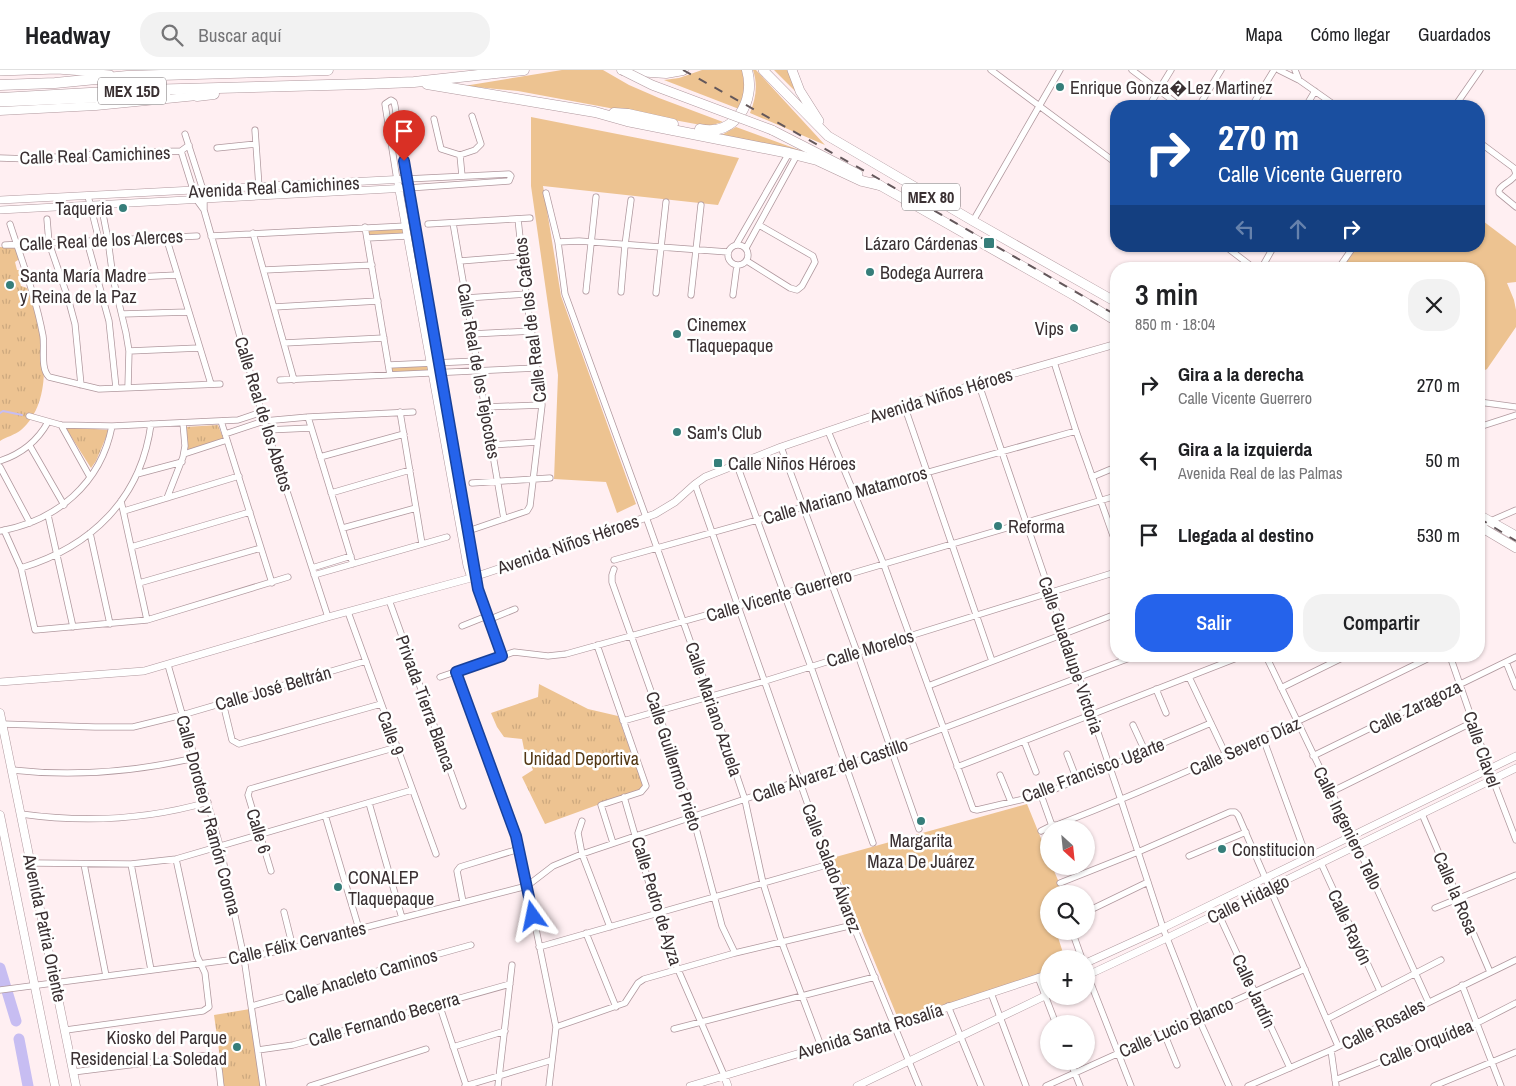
<!DOCTYPE html>
<html lang="es">
<head>
<meta charset="utf-8">
<style>
	body { margin:0; font-family:"Archivo Narrow",sans-serif; background:#f2f2f2; color:#202124; height:100vh; display:flex; flex-direction:column; font-size:19px; white-space:nowrap }
	* { box-sizing:border-box; margin:0 }
	p { font-size:16px; color:#757577 }
	.icon { flex:none; width:28px; height:28px; fill:none; stroke:currentColor; stroke-width:2; stroke-linecap:round; stroke-linejoin:round }
	.map { position:relative; flex:1; overflow:hidden }
	.details { position:absolute; left:1110px; top:192px; width:375px; height:400px; display:flex; flex-direction:column; background:#fff; border-radius:20px; box-shadow:0 1px 4px #0004 }
	.details>* { flex:none }
	.top-card { position:absolute; left:1110px; top:30px; width:375px; height:152px; border-radius:20px; box-shadow:0 1px 4px #0004; background:#1a4fa0; color:#fff; overflow:hidden }
	.needle { width:32px; rotate:153deg }
	.controls { position:absolute; left:1040px; top:750px; display:grid; gap:10px }
	.controls a { display:grid; place-items:center; width:55px; height:55px; border-radius:50%; background:#fff; box-shadow:0 1px 4px #0004; font-size:25px }
	.pin { position:absolute; display:grid; place-items:center; width:42px; height:42px; color:#fff; margin:-51px -21px; border-radius:50% 50% 50% 0; rotate:-45deg; box-shadow:0 0 5px #0007 }
	.pin .icon { rotate:45deg }
	.me { position:absolute; width:55px; margin:-28px; rotate:348deg; stroke-linejoin:round; filter:drop-shadow(0 0 4px #0008) }
	.turn { display:flex; align-items:center; gap:18px; height:105px; padding:0 25px; font-size:22px }
	.turn .icon { width:65px; height:65px; stroke-width:2.5 }
	.turn b { display:block; font-size:35px; line-height:42px }
	.lanes { display:flex; align-items:center; height:48px; padding:0 25px; background:#0003; justify-content:center; gap:25px; direction:ltr }
	.lanes .off { opacity:.35 }
	.round { display:grid; place-items:center; flex:none; width:52px; height:52px; border-radius:20px; background:#f2f2f2 }
	.head { display:flex; align-items:center; justify-content:space-between; height:85px; padding:0 25px }
	h1 { font-size:30px; font-weight:600; line-height:38px }
	.primary-button { display:flex; gap:10px; margin-top:auto; padding:10px 25px }
	.primary-button a { flex:1; height:58px; border-radius:20px; background:#2563eb; color:#fff; font-size:20px; font-weight:600; line-height:58px; text-align:center }
	.primary-button a+a { background:#f2f2f2; color:#202124 }
	ul { padding:0; list-style:none }
	li { display:flex; align-items:center; gap:15px; height:75px; padding:0 25px }
	li div { flex:1 }
	li b { display:block; font-size:19px }
	li em { font-style:normal }
	header { display:flex; align-items:center; gap:30px; box-sizing:border-box; height:70px; padding:0 25px; background:#fff; border-bottom:1px solid #e0e0e0 }
	header strong { font-size:24px }
	nav { display:flex; gap:28px; margin-inline-start:auto; font-size:18px }
	.search { width:350px; height:45px; background:#f2f2f2; display:flex; align-items:center; gap:12px; box-sizing:border-box; padding:0 18px; border-radius:20px; color:#757577; font-size:19px }
	.map>svg:first-child { display:block }
</style>
</head>
<body>
<header>
<strong>Headway</strong>
<div class="search"><svg class="icon" aria-label="search" viewBox="0 0 24 24"><circle cx="10" cy="10" r="6"/><path d="M15 15l6 6"/></svg>Buscar aquí</div>
<nav><a>Mapa</a><a>Cómo llegar</a><a>Guardados</a></nav>
</header>
<div class="map">
<svg width="1516" height="1016" viewBox="0 0 1516 1016">
	<defs>
		<pattern id="park-tufts" width="24" height="20" patternUnits="userSpaceOnUse" patternTransform="scale(1.25)"><rect width="24" height="20" fill="#edc391"/><path d="M3 7l-1-3M5 7V3M7 7l1-3M15 17l-1-3M17 17v-4M19 17l1-3" fill="none" stroke="#cca87e"/></pattern>
	</defs>
	<rect width="100%" height="100%" fill="#ffeff2"/>
	<path fill="#edc391" d="M562,0H603L629,15L659,28L723,52L712,55H701L518,21L464,16Z
		M702,0H744L746,24L739,39L664,10L679,8Z
		M753,0H756L825,75L750,43C756,28 758,15 753,0Z
		M774,0H788L796,22Z
		M531,47L739,88L718,135L543,116L561,226L636,434L617,443L606,412L554,409L558,305L531,116Z
		M736,57L816,86L720,66Z
		M1479,148L1516,176V212L1507,213L1514,230L1516,240V257L1487,299L1479,303V199H1341L1358,176H1479Z
		M1027,734L1049,788V796H1052L1063,822L1049,824V827L1044,829L1049,842V861H1056L1065,889H1049V901L899,951L832,788Z"/>
	<path fill="url(#park-tufts)" d="M404,157L405,165L368,166V159Z
		M0,177L14,178C18,182 19,185 18,190L15,192L17,200H21L22,205L18,206L21,216L27,218C43,258 58,328 21,360C15,365 6,367 0,371Z
		M428,295L429,302L391,304V296Z
		M218,355L224,370L186,382L185,357Z
		M65,357L109,360L96,391L91,398Z
		M539,614L588,639L618,646L644,718L545,754L522,707L533,700L524,679L522,669L504,667L497,657L491,643L538,627Z
		M250,939L261,1016H224L214,945Z"/>
	<g fill="none" stroke-linecap="round" stroke-linejoin="round">
		<path stroke="#c7bdf2" stroke-width="2" d="M0,343L3,341L22,345"/>
		<path stroke="#c7bdf2" stroke-width="11" d="M0,898L16,951
			M19,969L28,1016"/>
		<g stroke="#b0989e" stroke-width="7">
			<path id="minor" d="M991,0L1116,93
				M1132,0L1180,36
				M1279,0L1299,10L1336,36
				M1295,0L1299,10
				M1149,36L1171,0
				M1199,36L1221,0
				M1252,36L1274,0
				M1306,36L1315,21
				M1455,36L1480,0
				M434,49L441,79L460,85
				M255,60L259,117
				M185,64L203,120L204,129V140L264,351L328,547
				M1479,72L1514,98L1516,104C1512,112 1503,113 1499,120V123L1516,137
				M217,78L256,74
				M181,81L196,129L204,140
				M0,88L30,89L96,84L120,85L147,82L181,81L189,75
				M462,106L460,85L475,80L481,74L472,46
				M397,110L385,34L391,30L394,32L395,36L406,109L509,104L511,106L509,111L408,118
				M546,123L558,172L579,171L728,182
				M88,126L99,170
				M101,134L108,170L113,208L126,263L129,281L128,317
				M47,149L49,173L68,228L75,254L81,315
				M973,151L1060,0
				M453,153L504,449
				M10,154C22,191 36,228 43,266C45,278 40,298 49,307L99,319L220,314
				M428,154L530,148
				M365,157L390,305
				M253,163L294,310
				M211,166L406,156
				M166,167L211,314
				M367,168L407,166
				M87,171L109,251L116,318
				M558,172L565,224L646,447L710,627L745,730L763,813L782,873L821,976
				M5,175L197,166
				M736,175L789,83
				M728 185a10 10 0 1 1 20 0a10 10 0 1 1-20 0Z
				M1225,176L1255,199
				M746,178L797,85
				M460,191L522,186
				M747,191L790,218L797,220L802,216L815,192L813,186L759,155
				M1261,199L1274,176
				M1338,199L1354,176
				M264,200L372,195
				M113,208L177,205
				M586,221L596,127
				M621,222L625,175L631,130
				M656,223L666,132
				M691,225L701,135
				M733,225L737,195
				M466,228L526,224
				M274,237L378,231
				M122,244L188,242
				M472,264L532,261
				M284,273L384,268
				M129,281L199,278
				M1054,292L1076,361L1116,474
				M389,295L477,291
				M280,310L537,298
				M978,312L1121,730L1163,858L1198,947L1229,1016
				M1479,332L1516,337
				M904,335L992,591
				M485,337L542,335
				M400,342L422,474
				M29,346L61,355L112,356L238,350L262,342
				M308,347L353,494
				M221,351L272,513
				M61,355L90,407
				M1479,357L1516,345
				M267,360L311,358
				M828,361L884,495L973,739L977,740L1041,725L1211,653
				M225,364L264,351L308,347L413,342
				M492,375L537,372
				M30,376L64,435
				M781,377L857,582L919,759
				M184,384L227,370
				M320,387L404,364
				M0,391C21,384 37,372 48,352
				M737,395L811,597L873,773
				M0,397L30,453
				M137,404L182,392
				M1092,407L1116,397
				M472,413L550,408
				M695,414L814,752L853,855L919,1016
				M331,423L410,400
				M167,428L183,387L185,376L183,353
				M121,431L147,550
				M124,441L239,406
				M48,445L73,557
				M1479,456L1516,440
				M343,458L416,438
				M474,459L527,441L530,436L542,335L526,224L518,149
				M4,460L21,498L35,560L147,550L288,507
				M0,461C56,451 101,414 112,356
				M90,463L110,554
				M131,477L250,442
				M614,490L1076,361
				M21,498C91,477 141,429 151,354
				M312,498L351,486
				M614,499L612,505V512L658,641L693,747L722,856L735,883
				M314,505L447,467
				M476,506C480,534 492,560 502,586
				M139,513L261,478
				M389,530L463,736
				M348,542L436,784
				M488,550L515,539
				M462,556L487,546
				M597,575L646,716L641,722L601,735L613,773
				M1266,586L1357,775L1428,931
				M1450,586L1493,710L1516,770
				M1506,592L1516,617
				M168,595L220,776L244,888L263,1016
				M456,602L517,766L556,957L549,1016
				M440,607L514,582L548,586L566,584L785,523L1116,426
				M1189,607L1226,685
				M928,616L1116,544
				M1281,618L1346,586
				M1156,619L1166,643
				M223,633L232,670L239,674L381,634
				M623,651L765,611L1116,502
				M2,654L95,657H133L182,645L366,591
				M1133,655L1145,681
				M1263,668L1307,788
				M1024,671L1036,702
				M1067,684L1077,710
				M1313,686L1516,587
				M957,697L1242,586
				M12,700C74,707 134,702 195,688
				M1000,705L1011,732
				M1331,722L1473,652
				M1041,725L1051,753L1053,755
				M624,727L666,872L724,1005
				M369,733L402,848
				M21,744C85,753 146,750 208,732
				M1422,744L1490,902
				M325,745L359,859
				M582,751L578,763L582,784L610,857
				M1041,761L1053,755H1057C1186,705 1309,647 1433,586
				M1189,786L1246,762
				M32,793L131,794L176,789L412,720
				M1321,793L1380,921
				M84,794L106,906
				M131,794L151,900
				M271,801L248,725L250,719L397,677
				M1060,813L1138,782L1230,742H1235L1238,745L1338,976
				M463,832L457,801L460,797L519,779
				M1435,838L1516,805
				M284,842L293,878
				M1086,842L1148,812
				M1218,843L1290,998
				M1072,861L1082,889
				M586,863L616,937
				M539,877L830,794
				M1086,901L1131,1016
				M1038,907L1056,954
				M1462,915L1501,1016
				M0,920L244,888L293,878L359,859L527,816L553,796L582,784L846,695L1135,586
				M991,923L1026,1016
				M439,934L466,1015
				M252,936L471,875
				M948,936L981,1016
				M1327,949L1441,890
				M556,957L625,933L638,913L644,909L735,883L853,855
				M674,959L875,907
				M66,960L203,941L209,937L205,903L197,886L176,789
				M1164,963L1177,995
				M453,977L505,961
				M258,980L293,975L510,914
				M1331,980L1336,1016
				M1070,991L1080,1016
				M73,1002L209,985C221,988 219,1005 221,1016
				M1335,1010L1477,953L1516,933
				M310,1016L426,979
				M465,1016L552,990
				M498,1016L512,895
				M1046,1016L1305,899
				M1248,1016L1331,980L1516,890
				M1434,1016L1516,982"/>
		</g>
		<g stroke="#b0989e" stroke-width="8">
			<path id="tertiary" d="M0,2L57,0L110,4
				M0,33L167,26
				M398,115L467,496L471,508
				M0,130L406,109L476,506
				M0,140L408,118
				M0,612L144,601L328,547L471,508L573,474L655,444L675,432L695,414L705,407L781,377L904,335L1116,274
				M1086,893L1163,858L1516,686
				M1086,906L1167,868L1516,698
				M724,1005L728,1016
				M690,1016L894,955L1049,904
				M857,1016L1049,924"/>
		</g>
		<g stroke="#b0989e" stroke-width="9">
			<path id="secondary" d="M0,41L96,36L197,26
				M0,643L76,1016
				M0,745L55,1016"/>
		</g>
		<g stroke="#b0989e" stroke-width="10">
			<path id="primary" d="M763,0L828,66L973,151L1116,232
				M792,0L800,21L819,51
				M772,60L858,104
				M874,112L1075,226L1116,251
				M1479,445L1516,466
				M1479,456L1516,478"/>
		</g>
		<g stroke="#b0989e" stroke-width="11">
			<path id="motorway" d="M622,0L666,3L683,0
				M427,14L595,42L627,51L789,83L817,90L862,111L879,115
				M0,15L55,13L127,6L328,0
				M197,26L214,24
				M0,28L143,20L364,14L414,12L524,0
				M614,43L628,44L673,54
				M700,59C735,67 756,31 747,0"/>
		</g>
		<use href="#minor" stroke="#fff" stroke-width="5.5"/>
		<use href="#tertiary" stroke="#fff" stroke-width="7"/>
		<use href="#secondary" stroke="#fff" stroke-width="8"/>
		<use href="#primary" stroke="#fff" stroke-width="9"/>
		<use href="#motorway" stroke="#fff" stroke-width="10"/>
		<path stroke="#64585b" stroke-width="2" stroke-dasharray="9 9" stroke-linecap="butt" d="M683,0L879,109L1116,245
			M1479,448L1516,471"/>
		<g stroke="#b0989e" stroke-width="10" stroke-linecap="butt">
			<path id="primary-bridge" d="M622,0L652,15L772,60"/>
		</g>
		<use href="#primary-bridge" stroke="#fff" stroke-width="9"/>
	</g>
	<g fill="none" stroke-linecap="round" stroke-linejoin="round">
		<g stroke="#184099" stroke-width="12">
			<path id="route" d="M404,91L478,519L502,586L456,602L516,766L533,846"/>
		</g>
		<use href="#route" stroke="#2563eb" stroke-width="9"/>
	</g>
	<g fill="#367e7a" stroke="#fff" stroke-width="2">
		<circle cx="1060" cy="17" r="5"/>
		<circle cx="123" cy="138" r="5"/>
		<rect x="983" y="167" width="12" height="12" rx="2.5"/>
		<circle cx="870" cy="202" r="5"/>
		<circle cx="10" cy="215" r="5"/>
		<circle cx="1074" cy="258" r="5"/>
		<circle cx="677" cy="264" r="5"/>
		<circle cx="677" cy="362" r="5"/>
		<rect x="713" y="388" width="10" height="10" rx="2.5"/>
		<circle cx="998" cy="456" r="5"/>
		<circle cx="921" cy="751" r="5"/>
		<circle cx="1222" cy="779" r="5"/>
		<circle cx="338" cy="817" r="5"/>
		<circle cx="237" cy="977" r="5"/>
	</g>
	<g text-anchor="middle" dominant-baseline="central" stroke-width="5" stroke-linejoin="round" paint-order="stroke">
		<g fill="#fff" stroke="#756e70" stroke-width="1">
			<rect x="98" y="7.5" width="68" height="27" rx="4"/>
			<rect x="902" y="113.5" width="58" height="27" rx="4"/>
		</g>
		<g font-size="16" font-weight="bold" fill="#3a3032">
			<text x="132" y="21">MEX 15D</text>
			<text x="931" y="127">MEX 80</text>
		</g>
		<g font-size="18" fill="#3a3032" stroke="#fff" text-anchor="start">
			<text x="1070" y="17">Enrique Gonza�Lez Martinez</text>
			<text x="113" y="138" text-anchor="end">Taqueria</text>
			<text x="978" y="173" text-anchor="end">Lázaro Cárdenas</text>
			<text x="880" y="202">Bodega Aurrera</text>
			<text x="20" y="205">Santa María Madre<tspan x="20" dy="21">y Reina de la Paz</tspan></text>
			<text x="687" y="254">Cinemex<tspan x="687" dy="21">Tlaquepaque</tspan></text>
			<text x="1064" y="258" text-anchor="end">Vips</text>
			<text x="687" y="362">Sam's Club</text>
			<text x="728" y="393">Calle Niños Héroes</text>
			<text x="1008" y="456">Reforma</text>
			<text x="921" y="770" text-anchor="middle">Margarita<tspan x="921" dy="21">Maza De Juárez</tspan></text>
			<text x="1232" y="779">Constitucion</text>
			<text x="348" y="807">CONALEP<tspan x="348" dy="21">Tlaquepaque</tspan></text>
			<text x="227" y="967" text-anchor="end">Kiosko del Parque<tspan x="227" dy="21">Residencial La Soledad</tspan></text>
		</g>
		<g font-size="18" fill="#3a3032" stroke="#fff">
			<text transform="translate(95 85) rotate(-2)">Calle Real Camichines</text>
			<text transform="translate(274 117) rotate(-3)">Avenida Real Camichines</text>
			<text transform="translate(101 170) rotate(-3)">Calle Real de los Alerces</text>
			<text transform="translate(530 250) rotate(-97)">Calle Real de los Cafetos</text>
			<text transform="translate(479 301) rotate(80)">Calle Real de los Tejocotes</text>
			<text transform="translate(941 325) rotate(-17)">Avenida Niños Héroes</text>
			<text transform="translate(264 344) rotate(73)">Calle Real de los Abetos</text>
			<text transform="translate(845 425) rotate(-16)">Calle Mariano Matamoros</text>
			<text transform="translate(568 474) rotate(-19)">Avenida Niños Héroes</text>
			<text transform="translate(779 525) rotate(-16)">Calle Vicente Guerrero</text>
			<text transform="translate(870 578) rotate(-17)">Calle Morelos</text>
			<text transform="translate(1071 585) rotate(71)">Calle Guadalupe Victoria</text>
			<text transform="translate(273 618) rotate(-16)">Calle José Beltrán</text>
			<text transform="translate(426 633) rotate(70)">Privada Tierra Blanca</text>
			<text transform="translate(1415 637) rotate(-26)">Calle Zaragoza</text>
			<text transform="translate(714 639) rotate(71)">Calle Mariano Azuela</text>
			<text transform="translate(391 663) rotate(70)">Calle 9</text>
			<text transform="translate(1245 676) rotate(-24)">Calle Severo Díaz</text>
			<text transform="translate(1482 679) rotate(71)">Calle Clavel</text>
			<text transform="translate(674 691) rotate(72)">Calle Guillermo Prieto</text>
			<text transform="translate(830 700) rotate(-19)">Calle Álvarez del Castillo</text>
			<text transform="translate(1093 700) rotate(-21)">Calle Francisco Ugarte</text>
			<text transform="translate(209 745) rotate(75)">Calle Doroteo y Ramón Corona</text>
			<text transform="translate(1348 758) rotate(64)">Calle Ingeniero Tello</text>
			<text transform="translate(259 761) rotate(73)">Calle 6</text>
			<text transform="translate(832 798) rotate(69)">Calle Salado Álvarez</text>
			<text transform="translate(1456 823) rotate(67)">Calle la Rosa</text>
			<text transform="translate(1248 829) rotate(-26)">Calle Hidalgo</text>
			<text transform="translate(657 831) rotate(73)">Calle Pedro de Ayza</text>
			<text transform="translate(1350 857) rotate(65)">Calle Rayón</text>
			<text transform="translate(45 858) rotate(78)">Avenida Patria Oriente</text>
			<text transform="translate(297 873) rotate(-13)">Calle Félix Cervantes</text>
			<text transform="translate(361 906) rotate(-16)">Calle Anacleto Caminos</text>
			<text transform="translate(1254 921) rotate(65)">Calle Jardín</text>
			<text transform="translate(384 949) rotate(-16)">Calle Fernando Becerra</text>
			<text transform="translate(1383 954) rotate(-27)">Calle Rosales</text>
			<text transform="translate(1176 957) rotate(-24)">Calle Lucio Blanco</text>
			<text transform="translate(870 961) rotate(-17)">Avenida Santa Rosalía</text>
			<text transform="translate(1426 973) rotate(-22)">Calle Orquídea</text>
		</g>
		<g font-size="18" fill="#523714" stroke="#fff">
			<text x="581" y="688">Unidad Deportiva</text>
		</g>
	</g>
</svg>
<div class="controls">
<a><svg class="needle" viewBox="-14 -14 28 28"><path d="M0-13l5 13h-10z" fill="#e53935"/><path d="M0 13l5-13h-10z" fill="#757577"/></svg></a>
<a><svg class="icon" aria-label="search" viewBox="0 0 24 24"><circle cx="10" cy="10" r="6"/><path d="M15 15l6 6"/></svg></a>
<a>+</a>
<a>−</a>
</div>
<div class="pin" style="left:404px;top:91px;background:#d93025"><svg class="icon" aria-label="arrive" viewBox="0 0 24 24"><path d="M6 21V4h12l-3 4 3 4H6"/></svg></div>
<svg class="me" style="left:533px;top:846px" viewBox="-20 -20 40 40"><path d="M0-17L14 15 0 8-14 15z" fill="#2563eb" stroke="#fff" stroke-width="4"/></svg>
<div class="top-card">
<div class="turn"><svg class="icon" aria-label="right" viewBox="0 0 24 24"><path d="M7 20v-9h11M14 6l5 5-5 5"/></svg><div><b>270 m</b>Calle Vicente Guerrero</div></div>
<div class="lanes"><svg class="icon off" aria-label="left" viewBox="0 0 24 24"><path d="M17 20v-9H6M10 6l-5 5 5 5"/></svg><svg class="icon off" aria-label="ahead" viewBox="0 0 24 24"><path d="M12 20V5M6 11l6-6 6 6"/></svg><svg class="icon" aria-label="right" viewBox="0 0 24 24"><path d="M7 20v-9h11M14 6l5 5-5 5"/></svg></div>
</div>
<section class="details">
<div class="head"><div><h1>3 min</h1><p>850 m · 18:04</p></div><a class="round"><svg class="icon" aria-label="close" viewBox="0 0 24 24"><path d="M6 6l12 12M18 6L6 18"/></svg></a></div>
<ul>
<li><svg class="icon" aria-label="right" viewBox="0 0 24 24"><path d="M7 20v-9h11M14 6l5 5-5 5"/></svg><div><b>Gira a la derecha</b><p>Calle Vicente Guerrero</p></div><em>270 m</em></li>
<li><svg class="icon" aria-label="left" viewBox="0 0 24 24"><path d="M17 20v-9H6M10 6l-5 5 5 5"/></svg><div><b>Gira a la izquierda</b><p>Avenida Real de las Palmas</p></div><em>50 m</em></li>
<li><svg class="icon" aria-label="arrive" viewBox="0 0 24 24"><path d="M6 21V4h12l-3 4 3 4H6"/></svg><div><b>Llegada al destino</b></div><em>530 m</em></li>
</ul>
<div class="primary-button"><a>Salir</a><a>Compartir</a></div>
</section>
</div>
</body>
</html>
